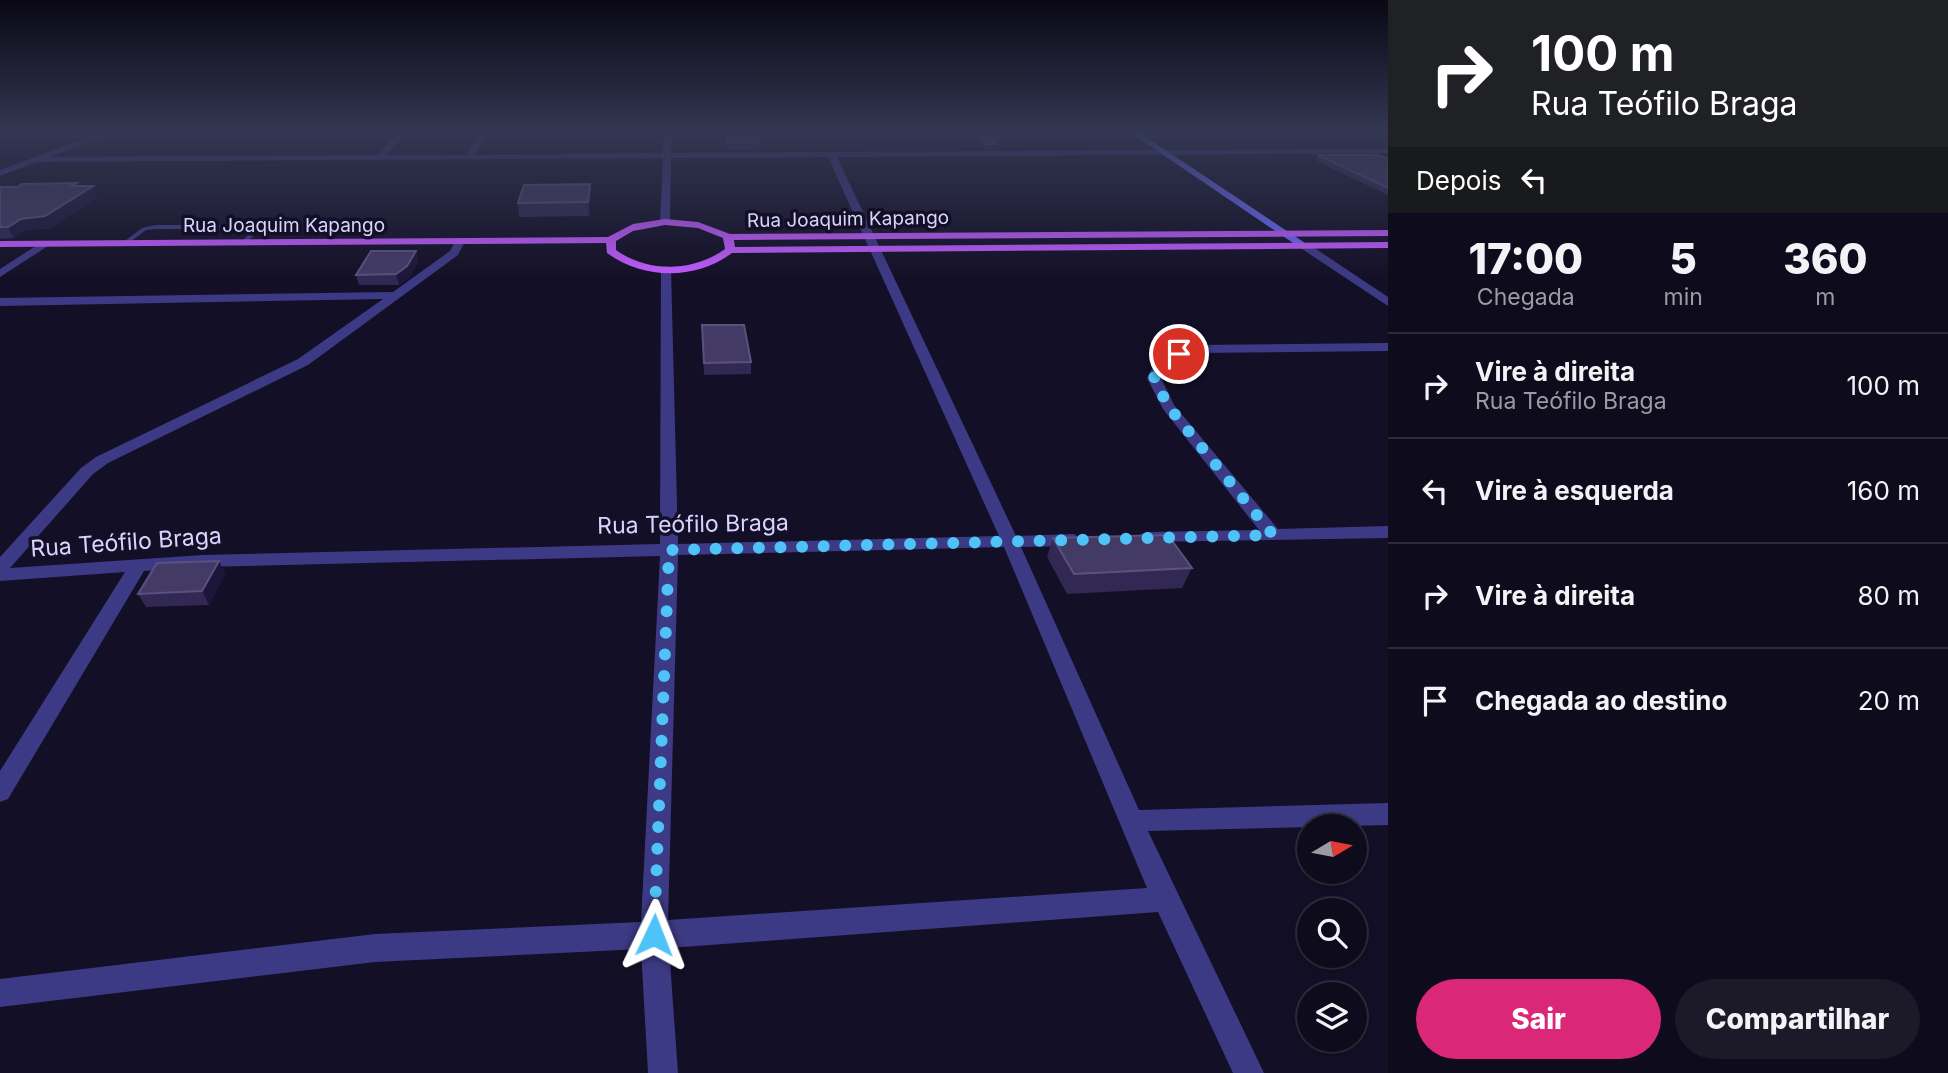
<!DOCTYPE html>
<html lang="pt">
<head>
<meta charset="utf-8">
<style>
	body { margin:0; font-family:Inter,sans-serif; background:#1c1929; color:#f1f3f6; height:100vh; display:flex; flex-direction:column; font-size:26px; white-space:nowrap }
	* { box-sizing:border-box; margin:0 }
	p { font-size:23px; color:#9b9ba3 }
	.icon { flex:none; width:38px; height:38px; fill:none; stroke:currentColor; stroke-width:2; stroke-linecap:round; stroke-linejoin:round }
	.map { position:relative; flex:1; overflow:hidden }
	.panel { display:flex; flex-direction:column; background:#0e0b1c; width:560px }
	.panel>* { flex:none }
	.banner { background:#202124; color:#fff; overflow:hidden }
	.needle { width:46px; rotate:80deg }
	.controls { position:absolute; left:1297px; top:814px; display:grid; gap:14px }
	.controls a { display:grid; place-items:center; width:70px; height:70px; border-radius:50%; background:#0e0b1c; box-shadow:0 4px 10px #0003,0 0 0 2px #2e2b3b; font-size:35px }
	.pin { position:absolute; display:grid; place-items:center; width:60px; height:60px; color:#fff; margin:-30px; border:4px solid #fff; border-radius:50%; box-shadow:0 2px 7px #0007 }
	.me { position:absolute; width:77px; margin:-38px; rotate:2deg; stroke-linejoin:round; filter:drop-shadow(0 0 5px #0008) }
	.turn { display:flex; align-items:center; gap:24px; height:147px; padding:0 28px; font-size:32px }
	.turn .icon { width:91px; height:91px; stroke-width:2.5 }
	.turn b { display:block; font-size:49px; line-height:60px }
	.then { display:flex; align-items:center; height:66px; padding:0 28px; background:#0003; gap:14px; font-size:26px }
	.eta { display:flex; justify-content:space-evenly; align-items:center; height:119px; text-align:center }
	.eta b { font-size:42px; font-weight:800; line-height:49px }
	.button { display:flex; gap:14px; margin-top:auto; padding:14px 28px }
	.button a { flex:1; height:80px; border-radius:42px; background:#db2777; color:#fff; font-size:28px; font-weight:800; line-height:80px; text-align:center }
	.button a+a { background:#1c1929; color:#f1f3f6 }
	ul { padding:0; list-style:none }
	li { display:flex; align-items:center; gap:21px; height:105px; padding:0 28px; border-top:2px solid #2e2b3b }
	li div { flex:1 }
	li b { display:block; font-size:26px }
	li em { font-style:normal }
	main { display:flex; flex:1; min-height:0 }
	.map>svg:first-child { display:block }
</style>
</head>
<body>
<main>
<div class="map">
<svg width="1388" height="1073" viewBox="0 0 1388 1073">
	<rect width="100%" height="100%" fill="#130f26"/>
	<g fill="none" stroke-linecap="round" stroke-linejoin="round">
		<path fill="#3d3a85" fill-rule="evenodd" d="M113,131H344L345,132L343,133L115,132Z
			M156,225H253L260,229L244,245L241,243L253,229H156L146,230L126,245L121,244L142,228Z"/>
		<path fill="#3d3a85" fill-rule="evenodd" d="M106,131H117L50,157L377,155L399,131H407L386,155H466L481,131H489L474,155L663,153L664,131H672L671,153L1388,149V153L837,157L1016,536L1074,534L1083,540L1074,546L1021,547L1139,810L1388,803V825L1148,831L1264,1073H1233L1158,912L669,948L678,1073H648L641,949L375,962L0,1007V979L375,934L641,922L660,556L203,567L144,571L8,799L0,802V771L125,572L0,581V557L81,468L96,457L298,359L383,299L0,306V298L393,292L450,251L456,239L465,241L458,255L308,365L108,463L93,474L10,568L203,555L660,544L661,269L666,266L671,269L678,544L999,536L828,157L671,158L670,222L665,225L660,222L663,158L36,162L0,176V170ZM1004,547L1147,888L668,920L678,555Z
			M42,242L51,244L0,277V269Z
			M1299,243H1307L1388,297V306L1299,247Z
			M1388,343V351L1195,353L1169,362L1161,378L1174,405L1278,529L1388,526V538L1141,542L1138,538L1141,534L1147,532L1259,530L1163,409L1147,378L1159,356L1194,345Z"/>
		<path fill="#6f6bff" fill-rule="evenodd" d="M1128,131H1137L1308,245L1299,247Z"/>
		<path fill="#c25bff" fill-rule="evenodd" d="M665,219L698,222L730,234L1388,230V236L734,240L735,247L1388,242V248L732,253C696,280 644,280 607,253L606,243L0,247V241L608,237L633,224ZM665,225L698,228L723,238L725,249C693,272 648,273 616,250V241L633,231Z"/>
	</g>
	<path fill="#312854" d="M724,131H756L759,142V149L727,150Z
		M968,131H998L1002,135V139L992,149H986Z
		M1318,155L1388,159V195L1316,161Z
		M77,183L78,186L98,197L51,228L26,230L14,238L0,239V187Z
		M590,184L591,197L589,216L519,217L518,203Z
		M416,251L418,261L410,277L399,285H359L356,275Z
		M702,325L751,362V374L704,375Z
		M1053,538L1192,568L1182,588L1067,594L1047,557Z
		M219,561L225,574L209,605L146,607L138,594Z"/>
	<path fill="#1d163a" d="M1002,135V139L992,149L993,144Z
		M77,183L82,194L93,186L98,197L51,228L26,230L14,238L8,227Z
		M590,184L591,197L589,216L588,202Z
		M416,251L418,261L410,277L399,285L396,274Z
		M219,561L225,574L209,605L202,591Z"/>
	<path fill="#433a66" stroke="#5a527e" stroke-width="2" d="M725,131H756L759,142L727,143Z
		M973,131H998L1002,135L993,144H987Z
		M1318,155H1379L1388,159V188Z
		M77,183L72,186H93L45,216L21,219L8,227H0V187H17L22,184Z
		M590,184L588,202L518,203L524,185Z
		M371,251H416L407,266L396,274L356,275Z
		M702,325H744L751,362L704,363Z
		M1168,535L1192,568L1074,574L1053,538Z
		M219,561L202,591L138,594L157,563Z"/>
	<linearGradient id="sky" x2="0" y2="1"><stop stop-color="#0a0815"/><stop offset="0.47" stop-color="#333752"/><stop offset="1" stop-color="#333752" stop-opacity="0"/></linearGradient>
	<rect width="1388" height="281" fill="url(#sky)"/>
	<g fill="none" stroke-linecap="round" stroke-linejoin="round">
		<path stroke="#4fc3f7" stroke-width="12" stroke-dasharray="0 21.6" d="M654,935L669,550L1273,535L1168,406L1154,378L1164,359L1179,354"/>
	</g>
	<g text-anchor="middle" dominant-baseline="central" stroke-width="7" stroke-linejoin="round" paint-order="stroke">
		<g font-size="19" fill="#d9d4ff" stroke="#130f26">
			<text transform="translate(848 219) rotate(-1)">Rua Joaquim Kapango</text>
			<text x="284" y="225">Rua Joaquim Kapango</text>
		</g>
		<g font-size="23" fill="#d9d4ff" stroke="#130f26">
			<text transform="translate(693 524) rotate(-1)">Rua Teófilo Braga</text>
			<text transform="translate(126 542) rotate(-4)">Rua Teófilo Braga</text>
		</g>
	</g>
</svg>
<div class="controls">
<a><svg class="needle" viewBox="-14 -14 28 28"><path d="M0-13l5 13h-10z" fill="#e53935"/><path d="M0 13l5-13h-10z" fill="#9b9ba3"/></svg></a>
<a><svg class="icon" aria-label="search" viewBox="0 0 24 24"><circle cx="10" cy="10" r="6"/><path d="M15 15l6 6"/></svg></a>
<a><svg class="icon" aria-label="layers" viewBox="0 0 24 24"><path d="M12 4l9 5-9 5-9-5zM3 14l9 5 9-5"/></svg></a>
</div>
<div class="pin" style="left:1179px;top:354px;background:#d93025"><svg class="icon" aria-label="arrive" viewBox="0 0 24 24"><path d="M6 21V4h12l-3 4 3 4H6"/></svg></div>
<svg class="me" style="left:654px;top:935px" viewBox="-20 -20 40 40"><path d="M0-17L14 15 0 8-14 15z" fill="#4fc3f7" stroke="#fff" stroke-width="4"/></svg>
</div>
<section class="panel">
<div class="banner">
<div class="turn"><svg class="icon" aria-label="right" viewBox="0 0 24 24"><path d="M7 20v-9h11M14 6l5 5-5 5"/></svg><div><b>100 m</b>Rua Teófilo Braga</div></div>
<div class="then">Depois<svg class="icon" aria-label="left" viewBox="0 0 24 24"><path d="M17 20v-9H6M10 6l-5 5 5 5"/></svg></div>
</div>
<div class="eta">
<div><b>17:00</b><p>Chegada</p></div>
<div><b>5</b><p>min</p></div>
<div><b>360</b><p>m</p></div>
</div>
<ul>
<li><svg class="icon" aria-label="right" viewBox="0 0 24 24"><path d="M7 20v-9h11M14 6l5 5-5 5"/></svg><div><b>Vire à direita</b><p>Rua Teófilo Braga</p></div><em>100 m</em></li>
<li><svg class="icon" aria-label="left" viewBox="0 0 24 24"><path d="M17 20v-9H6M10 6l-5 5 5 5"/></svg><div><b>Vire à esquerda</b></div><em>160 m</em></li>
<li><svg class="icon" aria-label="right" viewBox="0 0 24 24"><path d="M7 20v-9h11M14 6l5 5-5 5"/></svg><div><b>Vire à direita</b></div><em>80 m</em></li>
<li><svg class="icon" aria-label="arrive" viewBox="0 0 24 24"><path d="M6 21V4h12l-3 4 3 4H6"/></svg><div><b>Chegada ao destino</b></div><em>20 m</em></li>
</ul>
<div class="button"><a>Sair</a><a>Compartilhar</a></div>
</section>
</main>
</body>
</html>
